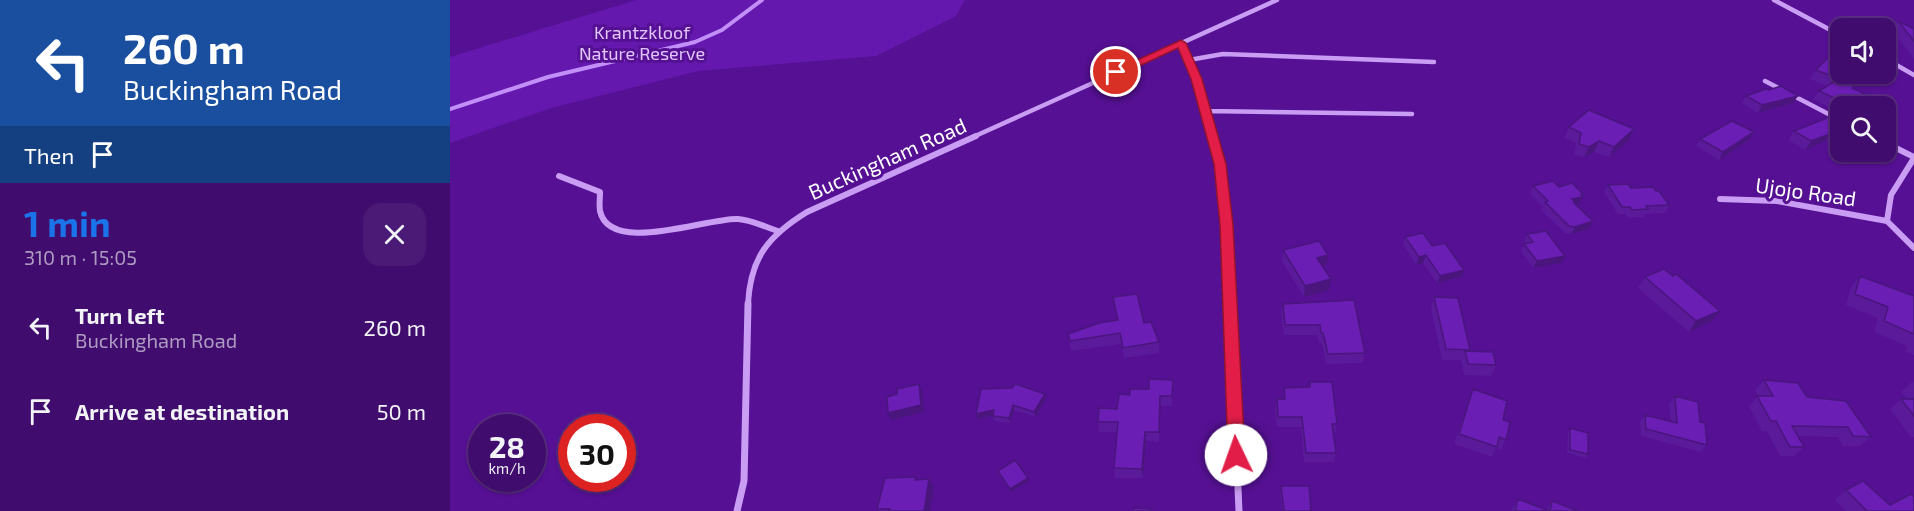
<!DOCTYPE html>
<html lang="en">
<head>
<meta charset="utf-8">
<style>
	body { margin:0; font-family:"Exo 2",sans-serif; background:#4b1a76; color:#f1f3f6; height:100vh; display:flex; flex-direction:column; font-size:22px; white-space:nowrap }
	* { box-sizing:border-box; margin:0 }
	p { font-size:20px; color:#ae9bc2 }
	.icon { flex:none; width:33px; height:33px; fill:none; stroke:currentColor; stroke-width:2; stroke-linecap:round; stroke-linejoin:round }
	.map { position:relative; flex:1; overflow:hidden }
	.panel { display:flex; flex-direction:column; background:#400c6e; width:450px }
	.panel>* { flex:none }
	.guide { background:#1a4fa0; color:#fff; overflow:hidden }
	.controls { position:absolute; left:1380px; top:18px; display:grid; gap:12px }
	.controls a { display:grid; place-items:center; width:66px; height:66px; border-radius:12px; background:#400c6e; box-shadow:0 2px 4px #0004,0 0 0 2px #592c81; font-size:30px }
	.speed { position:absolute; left:18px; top:414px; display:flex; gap:12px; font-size:30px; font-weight:700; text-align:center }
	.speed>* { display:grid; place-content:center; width:78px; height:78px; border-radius:50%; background:#400c6e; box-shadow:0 2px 4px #0004,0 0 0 2px #592c81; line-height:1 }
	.speed small { font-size:15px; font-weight:400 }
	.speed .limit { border:9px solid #d22; background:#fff; color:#111 }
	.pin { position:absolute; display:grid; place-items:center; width:51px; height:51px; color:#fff; margin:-26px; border:3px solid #fff; border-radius:50%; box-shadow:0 2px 6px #0007 }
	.me { position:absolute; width:66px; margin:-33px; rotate:357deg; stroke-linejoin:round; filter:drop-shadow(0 0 4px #0008) }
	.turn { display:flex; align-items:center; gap:21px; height:126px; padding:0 24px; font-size:27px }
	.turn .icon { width:78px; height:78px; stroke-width:2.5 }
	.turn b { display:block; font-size:42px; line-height:51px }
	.then { display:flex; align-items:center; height:57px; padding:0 24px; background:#0003; gap:12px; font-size:22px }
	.round { display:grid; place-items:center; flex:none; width:63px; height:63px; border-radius:18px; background:#4b1a76 }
	.summary { display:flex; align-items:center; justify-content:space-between; height:102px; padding:0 24px }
	h1 { font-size:36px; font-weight:700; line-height:45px; color:#1a73e8 }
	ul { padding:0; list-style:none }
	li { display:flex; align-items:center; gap:18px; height:84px; padding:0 24px }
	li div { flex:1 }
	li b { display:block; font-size:22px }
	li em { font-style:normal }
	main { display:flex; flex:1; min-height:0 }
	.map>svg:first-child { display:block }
</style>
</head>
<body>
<main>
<section class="panel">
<div class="guide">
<div class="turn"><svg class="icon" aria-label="left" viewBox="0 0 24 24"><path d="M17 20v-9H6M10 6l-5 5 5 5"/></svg><div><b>260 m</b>Buckingham Road</div></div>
<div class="then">Then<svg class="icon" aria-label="arrive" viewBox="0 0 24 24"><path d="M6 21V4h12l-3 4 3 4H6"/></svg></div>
</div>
<div class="summary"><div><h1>1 min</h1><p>310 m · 15:05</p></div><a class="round"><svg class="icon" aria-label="close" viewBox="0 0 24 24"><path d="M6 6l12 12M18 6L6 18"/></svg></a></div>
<ul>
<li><svg class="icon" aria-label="left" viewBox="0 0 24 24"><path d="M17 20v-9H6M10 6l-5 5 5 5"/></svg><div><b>Turn left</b><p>Buckingham Road</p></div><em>260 m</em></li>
<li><svg class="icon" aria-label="arrive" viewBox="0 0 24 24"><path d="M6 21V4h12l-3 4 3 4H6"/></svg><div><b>Arrive at destination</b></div><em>50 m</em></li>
</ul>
</section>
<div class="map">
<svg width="1464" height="511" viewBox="0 0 1464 511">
	<rect width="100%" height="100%" fill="#551093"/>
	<path fill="#6418ae" d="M186,0H515L506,16L426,56L248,71L101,108L0,143V57Z"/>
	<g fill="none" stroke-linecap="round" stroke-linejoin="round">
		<path stroke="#c28ef7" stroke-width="4" d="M0,109L98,77L245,42L272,30L312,0"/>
		<path stroke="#c99df3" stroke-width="4.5" d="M1324,0L1390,35
			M731,43L751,94L763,137
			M1436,59L1464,75
			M739,60L773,54L984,62
			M1315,81L1390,120
			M756,111L962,114
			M523,137L827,0"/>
		<path stroke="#c99df3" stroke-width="6" d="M762,136C777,191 777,248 780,305
			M1436,143L1464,157
			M1464,158L1441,195L1437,221L1464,248
			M109,176L150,192C150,198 149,205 150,211C160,256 259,217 288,219C302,220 315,227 328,231
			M1270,199L1327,201L1437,221
			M298,305C300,258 318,236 357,212L526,136"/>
		<path stroke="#c99df3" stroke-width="7" d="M780,304L789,511
			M287,511L294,481L298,304"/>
	</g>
	<path fill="#5b1a9a" d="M1448,21L1464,29V59L1442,30Z
		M1366,70L1407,78L1403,89L1427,106H1390V113L1363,99L1369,91L1378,86L1360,79Z
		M1319,90L1343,103L1308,113L1292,103L1296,96Z
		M1390,113V145L1386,147L1376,141L1355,150L1338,140L1344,131Z
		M1119,127L1184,129L1179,140L1159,157L1144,152L1134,157L1124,155L1126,143L1114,138Z
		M1250,139L1299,140L1269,160L1246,146Z
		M1158,185L1181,188L1219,205L1215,213L1196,214L1194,217L1178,218L1176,214H1168L1154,192Z
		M1083,186L1109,187L1132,196L1129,204L1126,205L1139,229L1121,234L1115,233L1091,210L1093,207L1080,194Z
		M1077,234L1112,263L1083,268L1071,251L1074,244L1076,243L1074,241Z
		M955,237L982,246L1012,277L987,283L973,263L966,265L953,244Z
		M833,250L876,266L873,267L879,290L854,297L832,261Z
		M1410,276L1464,296V355L1456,352L1457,346L1424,332L1428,318L1396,305L1401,287Z
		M1195,277L1270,311L1262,321L1239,332L1188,288Z
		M663,297L694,323L709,342V353L674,358L671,344L621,351L618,334L667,320Z
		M984,297L1020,351L1046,365L1041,376L1014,375L1011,360H992L981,308Z
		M904,300L915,353L912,363L876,364L872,343H869L868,335H834L831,314L833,304Z
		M723,380L722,406H710L709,442L696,441L693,478H665L664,468L667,432H649L648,422L667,409L680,395L699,389Z
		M1314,380L1357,397L1421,437L1410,446H1393L1388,437L1348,436L1354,447L1344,456H1330L1317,431H1312L1299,406L1308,396L1305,390Z
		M860,382L887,424L885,433H883L886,453L884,462H854L851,427H827L825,409L827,399H833L834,388L859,387Z
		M1462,382H1464V437H1461L1440,409L1451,399H1457L1451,392Z
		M1023,389L1053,420L1056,440L1050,450L1046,448L1042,457L1004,444L1019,399Z
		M595,394L596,399L586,417L564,410L560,423L544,421L543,416L528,419L526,414Z
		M1225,396L1250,422L1257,445L1251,452L1191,436L1190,422L1195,415L1221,422L1219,403Z
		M1120,428L1138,454L1136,458L1117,453L1118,432Z
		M548,471L578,478L579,481L561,492L549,475Z
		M467,480L484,489L480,511H428L427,509Z
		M831,486L861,511H832L830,493Z
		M1396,490L1440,505L1464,511H1396L1385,500Z
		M1068,499L1096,510L1102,501L1128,511H1061Z"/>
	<path fill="#4a157d" d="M1348,96L1343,103L1308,113L1312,105Z
		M1184,129L1179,140L1159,157L1164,147Z
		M1304,132L1299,140L1269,160L1273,152Z
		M1382,133L1376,141L1355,150L1361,141Z
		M1390,140V145L1386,147Z
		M1149,141L1144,152L1134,157L1139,147Z
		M1133,194L1129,204L1125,205L1122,199Z
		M1143,221L1139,229L1121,234L1125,227Z
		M878,255L876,266L865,269L867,258Z
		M976,255L973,263L966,265L969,257Z
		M1115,256L1112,263L1083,268L1087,261Z
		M1014,270L1012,277L987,283L990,276Z
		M881,279L879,290L854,297L855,286Z
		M1270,311L1262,321L1239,332L1246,321Z
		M469,384L472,391L474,412L441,420L438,413Z
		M595,394L596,399L586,417L584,412Z
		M563,405L564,410L560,423L559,418Z
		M544,410L546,415L528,419L526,414Z
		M695,432L696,441L693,478L692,469Z
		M578,478L579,481L561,492L560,489Z
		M479,479L484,489L480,511H474Z"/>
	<path fill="#6a1eb3" stroke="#4a157d" stroke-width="1.5" d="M1448,21L1464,29V41Z
		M1382,54L1390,56V74H1410L1406,78L1410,79L1402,88L1428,100V106H1401L1369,91L1389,79L1366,70Z
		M1331,86L1348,96L1312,105L1296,96L1316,89L1319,90Z
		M1139,110L1184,129L1164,147L1149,141L1139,147L1129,144L1131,133L1119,127Z
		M1390,113V137L1382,133L1361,141L1344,131Z
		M1282,121L1304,132L1273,152L1250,139Z
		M1103,181L1109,187L1122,183L1133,194L1131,195L1132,197L1122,199L1126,203H1124L1143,221L1125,227L1119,226L1095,202L1098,201L1083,186Z
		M1178,184L1181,188L1203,187L1206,191H1209L1219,205L1196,206L1198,209L1182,210L1180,207H1172L1158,185Z
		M1096,231L1115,256L1087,261L1074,244L1083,242L1077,234Z
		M973,233L982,246L995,243L1014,270L990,276L976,255L969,257L955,237Z
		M869,241L878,255L867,258L881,279L855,286L833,250Z
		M1214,269L1223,276L1226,274L1270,311L1246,321L1195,277Z
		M1410,276L1464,296V334L1434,321L1438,307L1405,294Z
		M687,294L694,323L701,322L709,342L673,348L670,333L620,341L618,334L649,323L668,320L663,297Z
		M984,297L1008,298L1020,350L996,349Z
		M904,300L915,353L878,354L873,333H871L870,325H835L833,304Z
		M1015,351L1043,352L1046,365L1018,364Z
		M699,379L723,380L722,396H710L709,432H695L692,469L664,468L668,422H648L649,408L667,409L669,394L680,395V389H699Z
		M1314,380L1348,383L1357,397L1396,401L1421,437L1403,436L1398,427L1342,426L1354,447H1340L1326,421H1321L1307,396H1323Z
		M860,382H882L887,424H882L886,453H856L852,417H828L827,399H835L834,388L860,387Z
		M469,384L471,405L438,413L437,397L447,394V389Z
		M565,384L595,394L584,412L563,405L559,418L543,416L544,410L526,414L531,389L562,388Z
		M1023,389L1057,401L1053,420L1060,422L1056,440L1049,437L1047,447L1009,434Z
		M1225,396L1248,402L1250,422L1255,423L1257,445L1196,429L1195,415L1227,423Z
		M1451,399H1464V416Z
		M1120,428L1138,433V454L1120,450Z
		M565,460L578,478L560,489L548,471Z
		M466,477L465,480L479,479L474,511H439L440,509H427L435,478Z
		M1413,481L1440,505L1461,494L1464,497V511H1417L1396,490Z
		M831,486H859L861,511H834Z
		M1068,499L1099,511H1065Z
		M1102,501L1128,511H1100Z
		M684,508L702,509V511H683Z"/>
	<path fill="#e11d48" stroke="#92132f" stroke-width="1.5" d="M731,40L736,43L752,79L776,164L783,225L795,455L792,460L786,462L780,460L778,455L770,225L764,164L741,79L728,48L670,75L666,76L661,72Z"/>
	<g text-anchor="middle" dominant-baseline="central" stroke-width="6" stroke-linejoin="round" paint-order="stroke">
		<g font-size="18" fill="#e2c5fe" stroke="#551093">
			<text x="192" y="32">Krantzkloof<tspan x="192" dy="21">Nature Reserve</tspan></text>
		</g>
		<g font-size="21" fill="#fff" stroke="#551093">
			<text transform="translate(437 158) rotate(-24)">Buckingham Road</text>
			<text transform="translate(1356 191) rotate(8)">Ujojo Road</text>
		</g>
	</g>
</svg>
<div class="controls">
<a><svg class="icon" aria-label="sound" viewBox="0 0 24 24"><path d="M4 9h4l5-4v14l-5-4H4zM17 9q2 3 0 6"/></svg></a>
<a><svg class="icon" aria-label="search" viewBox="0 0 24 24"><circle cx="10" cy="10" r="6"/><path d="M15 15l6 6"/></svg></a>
</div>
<div class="speed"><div>28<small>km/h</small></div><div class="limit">30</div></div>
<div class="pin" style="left:666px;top:72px;background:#d93025"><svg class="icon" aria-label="arrive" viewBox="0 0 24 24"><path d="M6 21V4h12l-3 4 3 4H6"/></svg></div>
<svg class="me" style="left:786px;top:455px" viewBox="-20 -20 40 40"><circle r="19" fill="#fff"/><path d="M0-13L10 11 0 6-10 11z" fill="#e11d48"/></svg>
</div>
</main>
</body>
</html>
